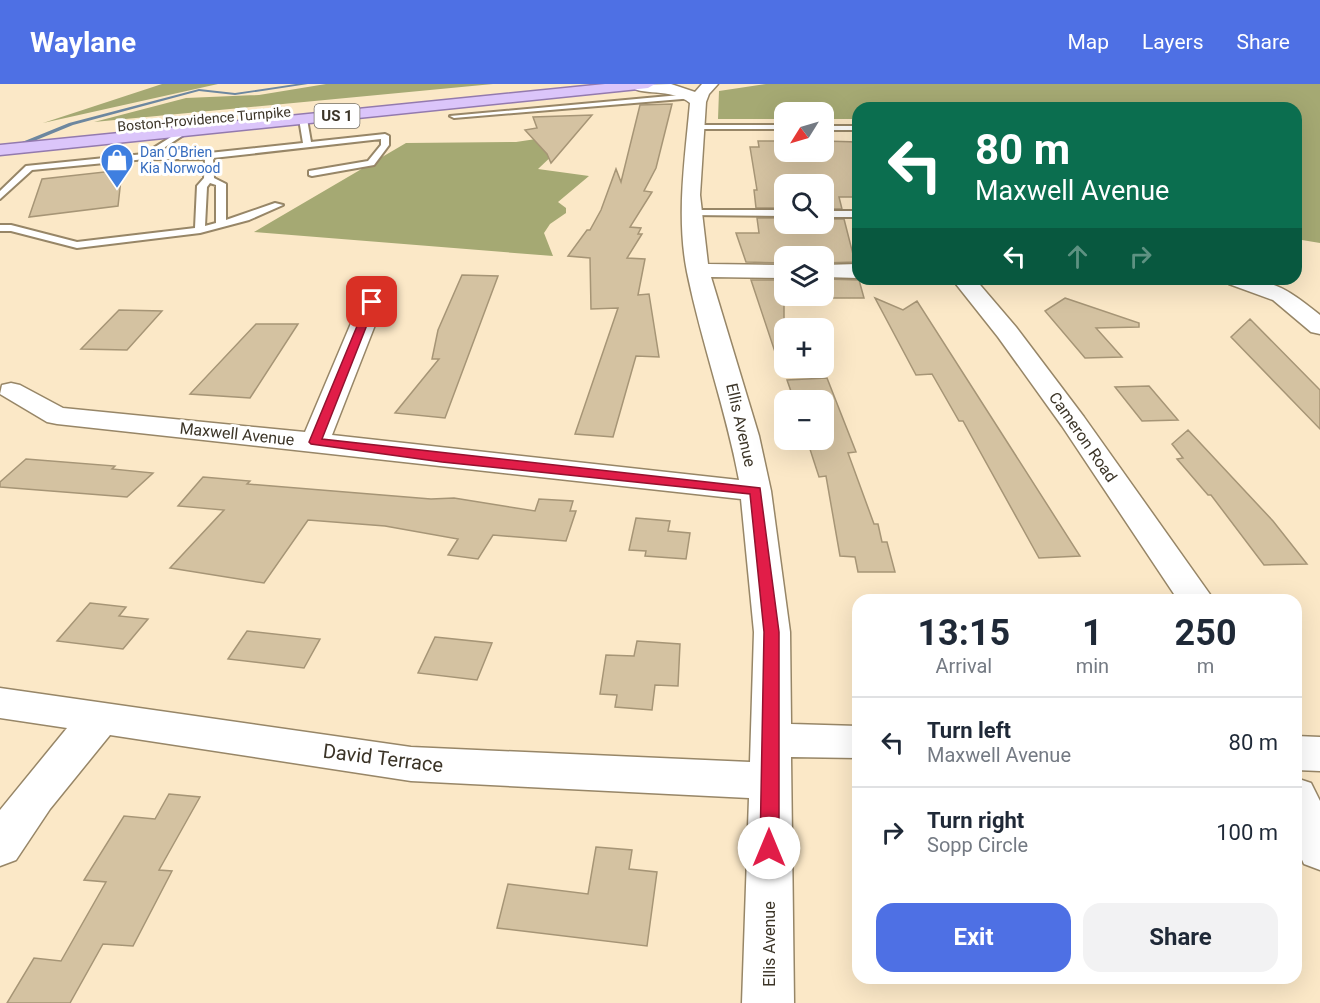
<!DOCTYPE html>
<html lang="en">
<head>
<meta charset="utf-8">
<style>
	body { margin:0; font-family:Roboto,sans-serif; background:#f2f2f3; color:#1f2937; height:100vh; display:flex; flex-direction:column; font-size:22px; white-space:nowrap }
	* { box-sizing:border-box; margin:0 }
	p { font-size:20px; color:#747a83 }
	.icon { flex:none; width:33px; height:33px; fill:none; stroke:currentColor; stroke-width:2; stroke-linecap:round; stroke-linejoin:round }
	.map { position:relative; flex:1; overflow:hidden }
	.side { position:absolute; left:852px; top:510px; width:450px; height:390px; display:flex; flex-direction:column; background:#fff; border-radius:18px; box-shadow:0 6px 24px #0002 }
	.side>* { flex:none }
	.guide { position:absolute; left:852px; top:18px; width:450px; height:183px; border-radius:18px; box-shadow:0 6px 24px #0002; background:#0b6e4f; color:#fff; overflow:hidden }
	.needle { width:39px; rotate:233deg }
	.controls { position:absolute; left:774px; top:18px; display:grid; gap:12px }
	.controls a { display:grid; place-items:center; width:60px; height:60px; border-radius:12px; background:#fff; box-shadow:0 6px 24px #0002; font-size:30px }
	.pin { position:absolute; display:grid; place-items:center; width:51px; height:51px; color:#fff; margin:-26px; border-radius:12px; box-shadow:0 3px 9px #0006 }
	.me { position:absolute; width:66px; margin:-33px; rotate:0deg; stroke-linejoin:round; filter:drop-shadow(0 0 4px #0008) }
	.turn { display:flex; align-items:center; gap:21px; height:126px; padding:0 24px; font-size:27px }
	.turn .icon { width:78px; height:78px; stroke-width:2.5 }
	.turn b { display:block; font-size:42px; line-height:51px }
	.lanes { display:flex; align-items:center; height:57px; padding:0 24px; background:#0003; justify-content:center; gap:30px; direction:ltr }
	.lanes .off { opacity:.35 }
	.eta { display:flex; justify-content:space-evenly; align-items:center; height:102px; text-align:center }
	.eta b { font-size:36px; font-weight:700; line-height:42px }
	.action { display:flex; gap:12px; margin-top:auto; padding:12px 24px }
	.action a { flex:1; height:69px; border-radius:18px; background:#4e70e4; color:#fff; font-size:24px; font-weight:700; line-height:69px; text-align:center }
	.action a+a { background:#f2f2f3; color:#1f2937 }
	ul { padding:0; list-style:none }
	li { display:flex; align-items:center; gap:18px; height:90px; padding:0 24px; border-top:2px solid #e0e1e3 }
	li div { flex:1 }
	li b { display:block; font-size:22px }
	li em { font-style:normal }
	header { display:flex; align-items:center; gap:36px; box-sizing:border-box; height:84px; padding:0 30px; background:#4e70e4; color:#fff }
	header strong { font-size:28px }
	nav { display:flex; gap:33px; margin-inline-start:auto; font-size:21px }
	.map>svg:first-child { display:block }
</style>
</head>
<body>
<header>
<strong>Waylane</strong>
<nav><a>Map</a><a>Layers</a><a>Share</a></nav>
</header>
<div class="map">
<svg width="1320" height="919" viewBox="0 0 1320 919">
	<rect width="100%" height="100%" fill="#fbe8c7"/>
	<path fill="#a5a973" d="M162,0H218L43,39Z
		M326,0H493L94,38L186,14L259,11Z
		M766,0H1320V159L1296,155V24H858V35H824V28H784V35H718L719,7Z
		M576,49L538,85L589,92L558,118L566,124V129L550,140L544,149L553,172L254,148L406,59L516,58Z"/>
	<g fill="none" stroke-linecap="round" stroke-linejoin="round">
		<path fill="#6d879f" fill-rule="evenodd" d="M296,0H308L235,11L199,7L73,41L0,71V67L69,39L199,5L235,9Z"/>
	</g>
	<path fill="#d4c2a1" stroke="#a69576" stroke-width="1.5" d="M672,20L656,84L644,107L652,108L630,143L641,144L638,150H642L627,174L645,175L638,211L649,210L659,273L636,272L613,353L575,350L618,224L591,225L590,174L568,172L587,146H590L601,126L616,85L621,98L640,21Z
		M592,31L551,79L547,70L525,46L537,44L533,33Z
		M758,57H784V68H824V57L858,58V113H839L842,125H824V100H784V124H756L754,106H757L750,63H759Z
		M122,86L118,122L29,133L42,95Z
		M757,134H784V140H824V135H844L855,178L824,179V172H784V179L746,178L736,149H759Z
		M462,191L498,192L445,334L395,329L439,275H432L438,246Z
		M824,195L859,196L864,214H784V279L779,280L751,196H784V212H824Z
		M875,214L903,226L917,217L1080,472L1039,474L963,337H959L932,290L916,291Z
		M1065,214L1139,239V243L1096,244L1122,273L1085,274L1045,227Z
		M119,226L162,227L127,266L81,265Z
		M1250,235L1320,306V345L1231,253Z
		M256,240H298L250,314L190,310Z
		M827,294L856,368L848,369L874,440H878L882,458H887L895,488H858L855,473L840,472L826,392L819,393L807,356H824V316H794L787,296Z
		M1149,302L1178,336L1142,337L1115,303Z
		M1188,346L1273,437L1307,480L1264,481L1211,411H1208L1177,375L1183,374L1172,360Z
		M26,375L115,382L112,385L153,389L127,413L0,403V398Z
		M203,393L250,397L247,400L431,415L454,414L535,427L539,415L573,417L570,427H576L566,457L493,451L478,475L448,471L458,455L385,442L308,436L264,499L170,484L224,426L178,422Z
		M636,434L670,437L668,447L690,449L686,475L645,472L646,467L629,466Z
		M90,519L126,523L119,532L148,535L123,565L57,557Z
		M247,547L320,555L304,584L228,575Z
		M435,553L492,559L477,596L418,589Z
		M637,557L680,560L678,602L655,601L652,626L615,623L617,611L600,610L606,571L634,572Z
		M169,710L200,713L159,786L172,787L133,862L103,860L70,919H7L34,874L61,877L106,798L84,796L124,732L155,735Z
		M596,763L632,766L629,785L657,788L647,862L497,844L508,800L588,810Z"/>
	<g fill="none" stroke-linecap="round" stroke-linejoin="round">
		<g stroke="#978667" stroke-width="4">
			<path id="lane" d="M691,10L694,14L454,34L450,32Z
				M303,33L307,35L311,58L385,50L389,52V61L374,81L312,92L309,91V87L368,77L381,61V55L213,74L214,94L226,100V136L275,119L283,121L249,136L200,149L77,164L11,147H0V141H11L77,158L195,144L197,102L204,94L205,75H146L32,86L0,115V107L26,82L144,70L182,46L185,50L156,69H209L303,59L299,35ZM210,99L216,101V139L205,142L207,103Z
				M696,41H784V45H693Z
				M824,42H858V46H824Z
				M692,126H784V132L689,131V127Z
				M824,127H858V133H824Z"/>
		</g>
		<g stroke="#978667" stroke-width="3">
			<path id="street" d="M671,0L695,8L702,0H718L709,10L706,18L700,111L708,180L784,181V194L711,193L759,352L771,407L790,548L791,640L858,642V674L791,673L794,919H742L749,714L411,697L110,651L50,725L16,776L0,782V726L67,644L0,634V604L411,663L750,678L754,548L741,415L57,340L47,338L0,310L2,301L11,299L20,301L63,324L305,348L360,218L364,213H380L384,218L332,351L739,396C726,325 701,258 687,188C676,132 685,75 690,19C671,3 640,13 628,1Z
				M858,180V194L824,193V181Z
				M952,195H975L1016,243L1084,333L1214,516H1178L1062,342L998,253Z
				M1226,195C1272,195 1284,202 1320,231V250L1311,248L1273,216L1229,200Z
				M1296,652L1320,653V687L1296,686Z
				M1296,694L1311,699L1320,717V786L1304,780L1296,763Z"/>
		</g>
		<g stroke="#937aae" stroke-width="3">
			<path id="primary" d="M605,0H655L648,4L0,71V61Z"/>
		</g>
		<use href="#lane" fill="#fff" fill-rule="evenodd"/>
		<use href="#street" fill="#fff" fill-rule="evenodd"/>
		<use href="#primary" fill="#dbc5fa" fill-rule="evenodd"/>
	</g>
	<path fill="#e11d48" stroke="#92132f" stroke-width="1.5" d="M372,215L376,218L322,355L760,404L779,548V764L776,770L769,772L763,770L760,764L764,548L750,410L442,378L311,360L309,358L367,218Z"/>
	<defs>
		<g id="shop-pin" transform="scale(1.725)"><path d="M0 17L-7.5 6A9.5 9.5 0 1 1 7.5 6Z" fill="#3f7fe0" stroke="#fff"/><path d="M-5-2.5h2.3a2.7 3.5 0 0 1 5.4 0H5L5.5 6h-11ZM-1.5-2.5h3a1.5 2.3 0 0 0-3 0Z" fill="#fff"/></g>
	</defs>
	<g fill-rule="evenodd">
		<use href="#shop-pin" x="117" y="76"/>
	</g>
	<g text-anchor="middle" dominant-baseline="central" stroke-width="6" stroke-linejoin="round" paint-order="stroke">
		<g font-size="14" fill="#3b3427" stroke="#fff">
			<text transform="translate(204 35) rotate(-5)">Boston-Providence Turnpike</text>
		</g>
		<g font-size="14" fill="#366cbe" stroke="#fff" text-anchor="start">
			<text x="140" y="68">Dan O'Brien<tspan x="140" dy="16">Kia Norwood</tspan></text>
		</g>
		<rect fill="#fff" stroke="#767168" stroke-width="1.5" x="314.5" y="20" width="45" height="24" rx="4.5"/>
		<g font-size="15" font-weight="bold" fill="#3b3427">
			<text x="337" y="32">US 1</text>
		</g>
		<g font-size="16" fill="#3b3427" stroke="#fff">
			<text transform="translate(741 341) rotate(77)">Ellis Avenue</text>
			<text transform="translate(237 350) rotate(6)">Maxwell Avenue</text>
			<text transform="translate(1083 353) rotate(55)">Cameron Road</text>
			<text transform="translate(769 860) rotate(-90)">Ellis Avenue</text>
		</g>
		<g font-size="20" fill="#3b3427" stroke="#fff">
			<text transform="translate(383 674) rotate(7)">David Terrace</text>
		</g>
	</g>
</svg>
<div class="controls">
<a><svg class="needle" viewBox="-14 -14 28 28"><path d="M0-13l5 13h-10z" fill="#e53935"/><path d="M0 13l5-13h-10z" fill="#747a83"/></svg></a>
<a><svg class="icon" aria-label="search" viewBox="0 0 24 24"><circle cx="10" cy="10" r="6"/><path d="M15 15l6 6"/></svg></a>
<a><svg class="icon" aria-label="layers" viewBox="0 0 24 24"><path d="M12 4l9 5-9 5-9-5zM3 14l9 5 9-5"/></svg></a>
<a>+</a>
<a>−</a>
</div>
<div class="pin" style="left:372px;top:218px;background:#d93025"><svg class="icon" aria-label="arrive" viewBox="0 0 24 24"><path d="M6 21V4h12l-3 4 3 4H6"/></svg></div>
<svg class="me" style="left:769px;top:764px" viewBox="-20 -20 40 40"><circle r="19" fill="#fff"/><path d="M0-13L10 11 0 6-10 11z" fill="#e11d48"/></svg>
<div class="guide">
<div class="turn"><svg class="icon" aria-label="left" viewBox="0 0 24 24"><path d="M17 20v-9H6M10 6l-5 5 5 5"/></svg><div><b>80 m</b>Maxwell Avenue</div></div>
<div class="lanes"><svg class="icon" aria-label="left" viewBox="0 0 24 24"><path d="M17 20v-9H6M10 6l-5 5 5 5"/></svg><svg class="icon off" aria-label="ahead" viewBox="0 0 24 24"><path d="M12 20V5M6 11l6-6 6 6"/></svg><svg class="icon off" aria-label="right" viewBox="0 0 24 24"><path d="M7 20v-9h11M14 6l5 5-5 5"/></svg></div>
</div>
<section class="side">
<div class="eta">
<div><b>13:15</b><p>Arrival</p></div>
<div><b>1</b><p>min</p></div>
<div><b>250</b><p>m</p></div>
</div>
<ul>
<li><svg class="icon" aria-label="left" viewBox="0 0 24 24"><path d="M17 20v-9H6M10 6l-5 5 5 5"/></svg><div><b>Turn left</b><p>Maxwell Avenue</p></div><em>80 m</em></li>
<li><svg class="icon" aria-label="right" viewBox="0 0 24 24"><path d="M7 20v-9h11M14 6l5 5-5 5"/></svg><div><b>Turn right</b><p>Sopp Circle</p></div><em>100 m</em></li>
</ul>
<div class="action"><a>Exit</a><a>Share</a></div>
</section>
</div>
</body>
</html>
